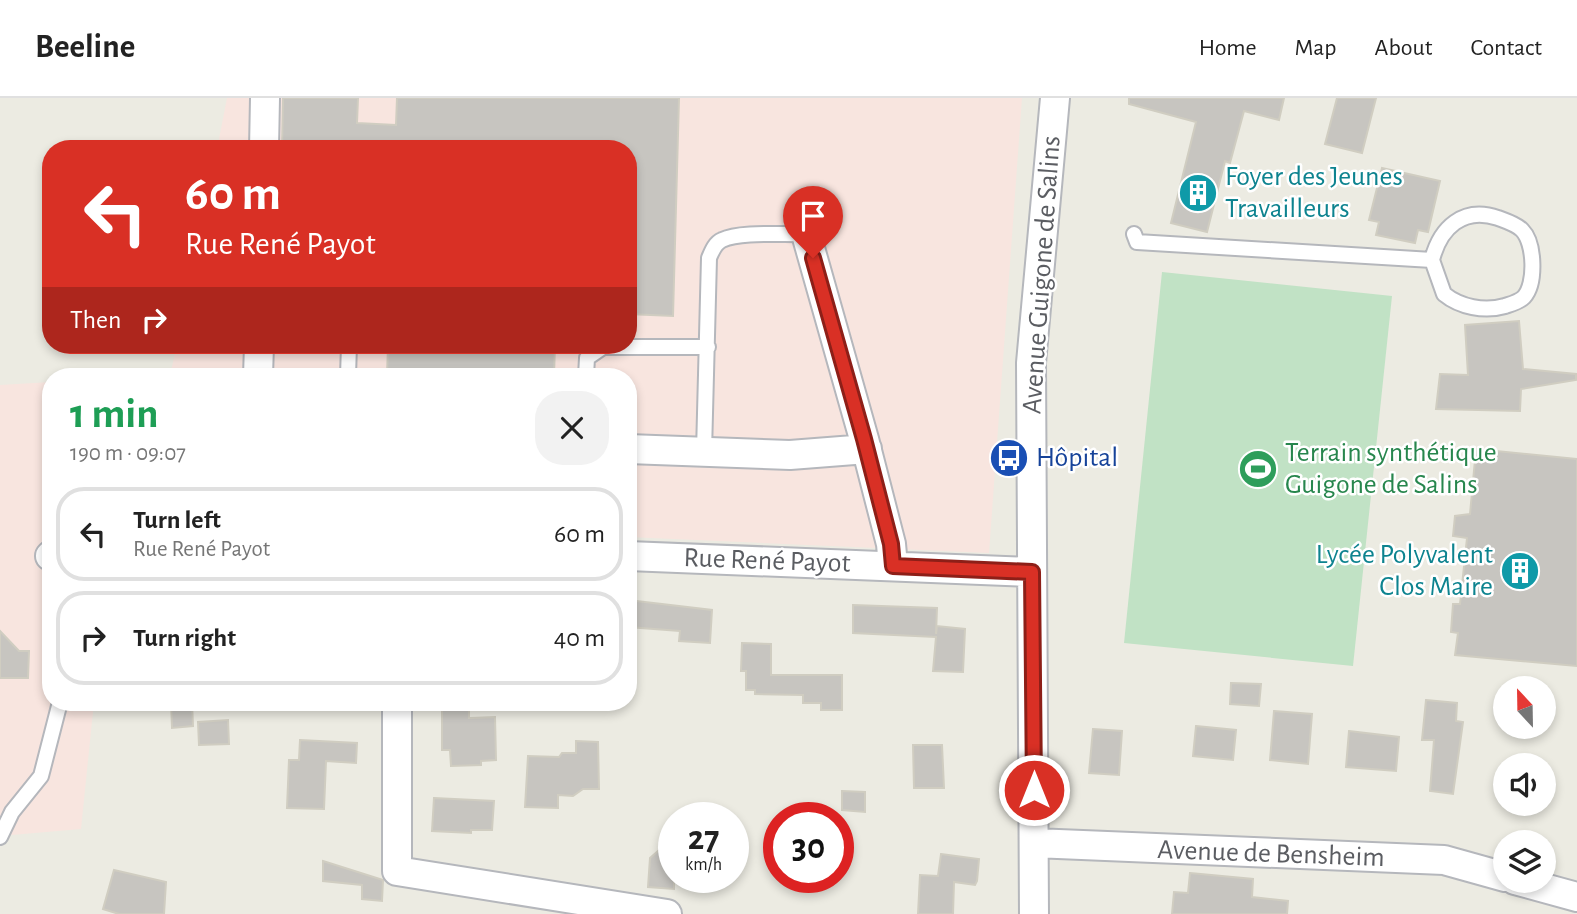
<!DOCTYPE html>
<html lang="en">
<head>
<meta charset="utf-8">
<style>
	body { margin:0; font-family:"Alegreya Sans",sans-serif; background:#f2f2f2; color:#222; height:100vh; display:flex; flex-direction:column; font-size:26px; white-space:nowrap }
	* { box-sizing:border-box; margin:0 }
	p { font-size:23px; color:#767676 }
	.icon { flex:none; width:38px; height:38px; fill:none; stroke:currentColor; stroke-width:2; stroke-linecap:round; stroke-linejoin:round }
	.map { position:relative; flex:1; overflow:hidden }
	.side { position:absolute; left:42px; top:270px; width:595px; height:343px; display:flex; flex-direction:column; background:#fff; border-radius:28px; box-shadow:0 4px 10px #0003 }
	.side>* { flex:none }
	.top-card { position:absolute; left:42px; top:42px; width:595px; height:214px; border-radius:28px; box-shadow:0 4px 10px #0003; background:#d93025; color:#fff; overflow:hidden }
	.needle { width:46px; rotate:338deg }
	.fabs { position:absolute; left:1493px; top:578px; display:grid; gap:14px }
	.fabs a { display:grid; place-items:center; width:63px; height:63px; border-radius:50%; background:#fff; box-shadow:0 4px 10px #0003; font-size:35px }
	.speed { position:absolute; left:658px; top:704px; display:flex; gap:14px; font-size:35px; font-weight:700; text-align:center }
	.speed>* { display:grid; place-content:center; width:91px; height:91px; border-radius:50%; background:#fff; box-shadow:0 4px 10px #0003; line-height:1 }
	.speed small { font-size:18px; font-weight:400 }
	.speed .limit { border:10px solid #d22; background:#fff; color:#111 }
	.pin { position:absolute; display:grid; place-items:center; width:60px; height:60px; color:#fff; margin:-72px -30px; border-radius:50% 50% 50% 0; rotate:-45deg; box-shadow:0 0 7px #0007 }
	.pin .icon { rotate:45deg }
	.me { position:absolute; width:77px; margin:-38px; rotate:0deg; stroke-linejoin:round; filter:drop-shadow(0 0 5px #0008) }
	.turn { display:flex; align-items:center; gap:24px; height:147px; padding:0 28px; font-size:32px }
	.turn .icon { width:91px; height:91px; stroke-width:2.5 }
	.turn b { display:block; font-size:49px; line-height:60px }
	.then { display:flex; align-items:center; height:66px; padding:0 28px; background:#0003; gap:14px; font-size:26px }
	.round { display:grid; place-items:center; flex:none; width:74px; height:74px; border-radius:28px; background:#f2f2f2 }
	.headline { display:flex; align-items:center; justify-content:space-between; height:119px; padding:0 28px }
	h1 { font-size:42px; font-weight:700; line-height:52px; color:#1e9e55 }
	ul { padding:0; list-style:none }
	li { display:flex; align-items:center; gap:21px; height:94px; margin:0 14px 10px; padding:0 14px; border:4px solid #e0e0e0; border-radius:28px }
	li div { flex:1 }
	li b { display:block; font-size:26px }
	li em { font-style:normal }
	header { display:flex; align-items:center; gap:42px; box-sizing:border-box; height:98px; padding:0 35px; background:#fff; border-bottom:2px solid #e0e0e0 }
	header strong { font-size:33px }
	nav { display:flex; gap:38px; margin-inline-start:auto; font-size:24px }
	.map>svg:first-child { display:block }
</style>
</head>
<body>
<header>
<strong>Beeline</strong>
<nav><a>Home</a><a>Map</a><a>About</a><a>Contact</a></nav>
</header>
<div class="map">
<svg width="1577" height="816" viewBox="0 0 1577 816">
	<rect width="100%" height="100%" fill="#ecebe2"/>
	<path fill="#f8e5df" d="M227,0H1022L989,455L628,439V278H161L170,277L177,247H628V51H217Z
		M51,284V604H94L81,731L0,738V287Z"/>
	<path fill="#c1e2c5" d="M1162,174L1392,198L1353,568L1124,545Z"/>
	<path fill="#c7c5c0" stroke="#d0cdc1" stroke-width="2" d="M283,0H358L357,25L396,27L397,0H679L673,218L628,216V51H282Z
		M1129,0H1284L1279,22L1244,13L1230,65L1225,63L1207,134L1171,125L1196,24L1129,6Z
		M1337,0H1376L1362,55L1325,46Z
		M1382,70L1440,83L1428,134L1418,132L1415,145L1376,137L1379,124L1369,122Z
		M1519,223L1523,271L1576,276V282L1521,291L1520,313L1436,311L1440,276L1468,277L1465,227Z
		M388,247H555L554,278H387Z
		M1476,351L1577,361V568L1455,557L1458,535L1451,534L1453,506H1460L1467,440L1453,438L1455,418L1470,416Z
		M628,502L712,512L710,545L679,543L680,533L628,529Z
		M853,507L937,510L936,536L937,528L965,531L963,574L933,573L936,539L853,535Z
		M0,533L19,553H29L28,580H0Z
		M742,545L771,546V577H842V612H821V605H803V597L755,596V592H746V573H741Z
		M1231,585L1261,586L1259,608L1230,606Z
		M1426,602L1457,605L1456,623L1463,624L1453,696L1430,693L1434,642H1422Z
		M171,604H192L193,628L172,630Z
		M442,604H469V620L495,619L496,662L481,663V667L451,668L450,652H442Z
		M1274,613L1312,616L1308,666L1270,662Z
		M228,622L229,646L199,647L198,624Z
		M1196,628L1236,632L1233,662L1193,658Z
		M1093,631L1122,633L1119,677L1089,675Z
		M1349,633L1399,639L1396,673L1346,669Z
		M300,642L357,645L356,665L326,663L324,711L287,710L289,662H299Z
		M576,643L598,644L599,691H583L573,698L558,697V710L525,709L528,658L559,659L562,655H576Z
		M913,647H942L944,690H914Z
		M842,693L865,694V714L842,712Z
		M434,700L494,703L492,732H471V735L432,733Z
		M674,739V791L648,789L650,760Z
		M941,756L979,761L977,783L975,787L954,784L953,816H918L920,777L938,778Z
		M323,763L383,782L382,803L362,801V787L323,783Z
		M114,772L166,784L164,816H119L103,811Z
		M1190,775L1253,781L1252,799L1288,803L1287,816H1172L1174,794L1188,795Z"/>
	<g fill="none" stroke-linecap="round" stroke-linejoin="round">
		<g stroke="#b5b7bc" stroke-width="18">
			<path id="lane" d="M1134,136L1137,144L1432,162L1444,196C1460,209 1484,214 1505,208C1511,206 1519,204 1524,199C1536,186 1535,145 1522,132C1516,126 1506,123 1498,120C1463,108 1440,130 1432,162
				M348,278L349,247
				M586,278L587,260L603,249H708
				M704,354L709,160C712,153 715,145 722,142C740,133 785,137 806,136
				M0,739L12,714L41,678L60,604"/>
		</g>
		<g stroke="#b5b7bc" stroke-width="32">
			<path id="street" d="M264,51L265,0
				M806,136L864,341L891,446L893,468
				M258,278L259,247
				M628,351L790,357L867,351
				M50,458L51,457
				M628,458L1032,474
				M397,604V773L667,816
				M1034,745L1444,762L1505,779
				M1515,782L1577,799
				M1034,816L1031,265L1055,0"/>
		</g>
		<use href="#lane" stroke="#fff" stroke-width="14"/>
		<use href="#street" stroke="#fff" stroke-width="28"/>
	</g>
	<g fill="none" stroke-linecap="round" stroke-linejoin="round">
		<g stroke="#8d1f18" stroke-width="18">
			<path id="route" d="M813,160L864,341L891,446L893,468L1032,474L1034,692"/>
		</g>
		<use href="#route" stroke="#d93025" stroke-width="12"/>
	</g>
	<defs>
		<g id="building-disc" transform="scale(2.0125)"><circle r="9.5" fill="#0f9aa8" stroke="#fff"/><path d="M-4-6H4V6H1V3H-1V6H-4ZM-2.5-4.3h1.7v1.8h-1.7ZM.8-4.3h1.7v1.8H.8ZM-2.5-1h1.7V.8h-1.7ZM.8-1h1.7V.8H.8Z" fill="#fff"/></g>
		<g id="bus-disc" transform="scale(2.0125)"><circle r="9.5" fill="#1a4fb4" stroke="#fff"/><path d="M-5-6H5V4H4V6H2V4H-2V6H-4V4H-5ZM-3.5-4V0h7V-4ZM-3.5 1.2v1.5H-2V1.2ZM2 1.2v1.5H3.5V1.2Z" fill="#fff"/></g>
		<g id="stadium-disc" transform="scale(2.0125)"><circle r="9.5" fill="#2e9e5b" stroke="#fff"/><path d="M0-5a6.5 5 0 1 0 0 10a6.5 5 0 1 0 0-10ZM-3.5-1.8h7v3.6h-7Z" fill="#fff"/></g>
	</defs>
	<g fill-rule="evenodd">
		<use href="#building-disc" x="1198" y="95"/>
		<use href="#bus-disc" x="1009" y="360"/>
		<use href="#stadium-disc" x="1258" y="371"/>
		<use href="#building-disc" x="1520" y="473"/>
	</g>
	<g text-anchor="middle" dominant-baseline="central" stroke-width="5" stroke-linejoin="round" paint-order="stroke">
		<g font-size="28" fill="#0d838f" stroke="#fff" text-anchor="start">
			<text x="1225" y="79">Foyer des Jeunes<tspan x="1225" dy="32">Travailleurs</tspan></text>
			<text x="1493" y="457" text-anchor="end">Lycée Polyvalent<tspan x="1493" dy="32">Clos Maire</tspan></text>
		</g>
		<g font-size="28" fill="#5b5d62" stroke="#fff">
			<text transform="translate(1042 177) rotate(-86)">Avenue Guigone de Salins</text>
			<text transform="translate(767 463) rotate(2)">Rue René Payot</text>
			<text transform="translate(1271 756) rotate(2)">Avenue de Bensheim</text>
		</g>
		<g font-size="28" fill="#27864d" stroke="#fff" text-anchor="start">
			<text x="1285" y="355">Terrain synthétique<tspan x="1285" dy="32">Guigone de Salins</tspan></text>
		</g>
		<g font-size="28" fill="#164399" stroke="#fff" text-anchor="start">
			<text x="1036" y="360">Hôpital</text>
		</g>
	</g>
</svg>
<div class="fabs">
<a><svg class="needle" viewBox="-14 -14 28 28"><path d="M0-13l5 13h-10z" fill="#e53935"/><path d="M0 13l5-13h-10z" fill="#767676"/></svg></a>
<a><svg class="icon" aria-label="sound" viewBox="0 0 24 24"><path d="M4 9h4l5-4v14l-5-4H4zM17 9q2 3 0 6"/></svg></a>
<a><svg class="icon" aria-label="layers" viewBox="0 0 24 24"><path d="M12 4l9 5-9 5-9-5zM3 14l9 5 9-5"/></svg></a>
</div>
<div class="speed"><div>27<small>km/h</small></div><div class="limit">30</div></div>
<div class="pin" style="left:813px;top:160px;background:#d93025"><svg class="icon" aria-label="arrive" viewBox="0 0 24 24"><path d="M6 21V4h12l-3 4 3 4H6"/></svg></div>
<svg class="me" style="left:1034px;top:692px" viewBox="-20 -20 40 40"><circle r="17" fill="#d93025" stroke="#fff" stroke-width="3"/><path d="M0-11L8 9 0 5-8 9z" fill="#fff"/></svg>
<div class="top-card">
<div class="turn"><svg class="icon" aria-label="left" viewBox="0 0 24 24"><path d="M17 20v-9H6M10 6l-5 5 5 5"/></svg><div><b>60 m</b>Rue René Payot</div></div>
<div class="then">Then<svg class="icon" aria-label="right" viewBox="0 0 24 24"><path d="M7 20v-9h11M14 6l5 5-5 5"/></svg></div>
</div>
<section class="side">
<div class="headline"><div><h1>1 min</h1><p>190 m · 09:07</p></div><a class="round"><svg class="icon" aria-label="close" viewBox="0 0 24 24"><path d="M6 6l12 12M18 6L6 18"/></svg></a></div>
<ul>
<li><svg class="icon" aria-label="left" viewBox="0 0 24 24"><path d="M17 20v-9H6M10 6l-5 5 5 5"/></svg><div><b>Turn left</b><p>Rue René Payot</p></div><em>60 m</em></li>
<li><svg class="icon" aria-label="right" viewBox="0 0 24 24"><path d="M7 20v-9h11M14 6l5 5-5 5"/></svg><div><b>Turn right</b></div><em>40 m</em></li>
</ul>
</section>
</div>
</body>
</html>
